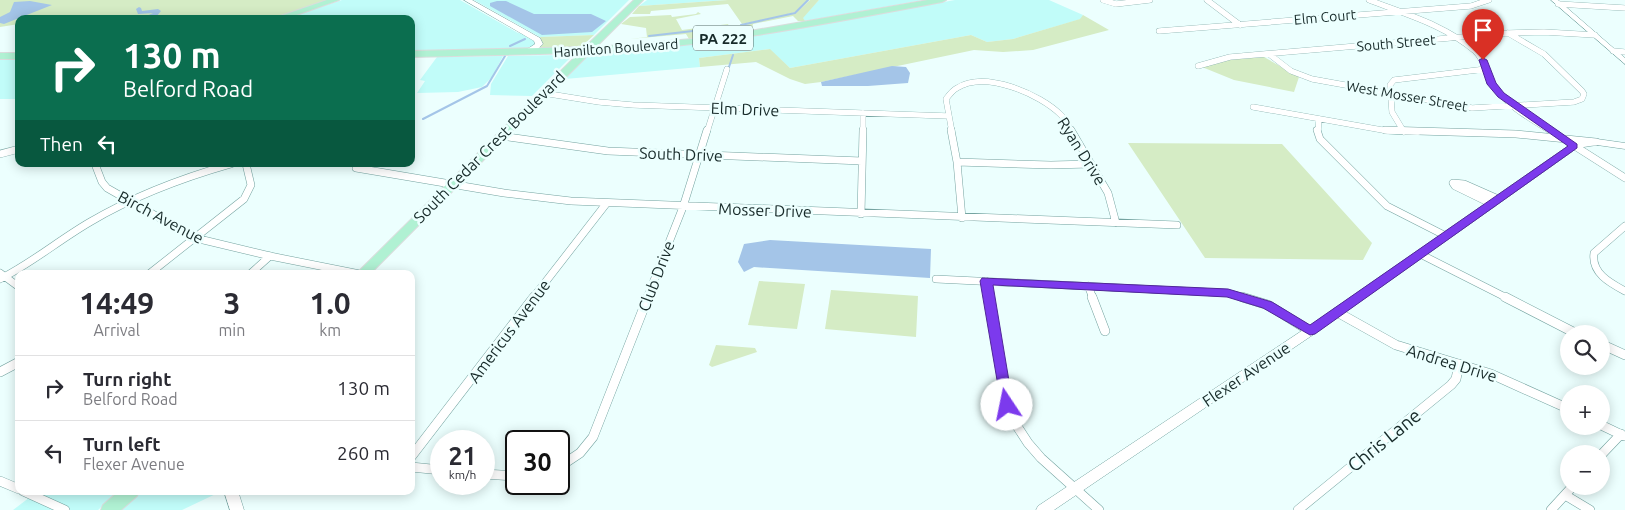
<!DOCTYPE html>
<html lang="en">
<head>
<meta charset="utf-8">
<style>
	body { margin:0; font-family:Ubuntu,sans-serif; background:#f7f7f7; color:#2b2b33; height:100vh; display:flex; flex-direction:column; font-size:19px; white-space:nowrap }
	* { box-sizing:border-box; margin:0 }
	p { font-size:16px; color:#7c7c81 }
	.icon { flex:none; width:28px; height:28px; fill:none; stroke:currentColor; stroke-width:2; stroke-linecap:round; stroke-linejoin:round }
	.map { position:relative; flex:1; overflow:hidden }
	.sheet { position:absolute; left:15px; top:270px; width:400px; height:225px; display:flex; flex-direction:column; background:#fff; border-radius:10px; box-shadow:0 2px 12px #0003 }
	.sheet>* { flex:none }
	.hud { position:absolute; left:15px; top:15px; width:400px; height:152px; border-radius:10px; box-shadow:0 2px 12px #0003; background:#0b6e4f; color:#fff; overflow:hidden }
	.fabs { position:absolute; left:1560px; top:325px; display:grid; gap:10px }
	.fabs a { display:grid; place-items:center; width:50px; height:50px; border-radius:50%; background:#fff; box-shadow:0 2px 12px #0003; font-size:25px }
	.speed { position:absolute; left:430px; top:430px; display:flex; gap:10px; font-size:25px; font-weight:700; text-align:center }
	.speed>* { display:grid; place-content:center; width:65px; height:65px; border-radius:50%; background:#fff; box-shadow:0 2px 12px #0003; line-height:1 }
	.speed small { font-size:12px; font-weight:400 }
	.speed .limit { border:2px solid #111; border-radius:8px; background:#fff; color:#111 }
	.pin { position:absolute; display:grid; place-items:center; width:42px; height:42px; color:#fff; margin:-51px -21px; border-radius:50% 50% 50% 0; rotate:-45deg; box-shadow:0 0 5px #0007 }
	.pin .icon { rotate:45deg }
	.me { position:absolute; width:55px; margin:-28px; rotate:349deg; stroke-linejoin:round; filter:drop-shadow(0 0 4px #0008) }
	.turn { display:flex; align-items:center; gap:18px; height:105px; padding:0 25px; font-size:22px }
	.turn .icon { width:65px; height:65px; stroke-width:2.5 }
	.turn b { display:block; font-size:35px; line-height:42px }
	.then { display:flex; align-items:center; height:48px; padding:0 25px; background:#0003; gap:10px; font-size:19px }
	.eta { display:flex; justify-content:space-evenly; align-items:center; height:85px; text-align:center }
	.eta b { font-size:30px; font-weight:700; line-height:35px }
	ul { padding:0; list-style:none }
	li { display:flex; align-items:center; gap:15px; height:65px; padding:0 25px; border-top:1px solid #e1e1e2 }
	li div { flex:1 }
	li b { display:block; font-size:19px }
	li em { font-style:normal }
	.map>svg:first-child { display:block }
</style>
</head>
<body>
<div class="map">
<svg width="1625" height="510" viewBox="0 0 1625 510">
	<rect width="100%" height="100%" fill="#ecfffe"/>
	<path fill="#c1fcf9" d="M342,0H460L518,33L524,34L535,41L536,45L531,48L411,51V19H284Z
		M474,0H629L594,35L540,37Z
		M647,0H728L639,6Z
		M819,0H923L805,21L802,18Z
		M955,0H1049L1083,15L1081,19L1013,39L987,42L971,35L790,68L769,49L699,58L700,67L565,79L585,58L592,53L692,44L757,35Z
		M562,55L568,56L569,59L532,96L490,95L491,84L508,56Z
		M503,56L492,77L482,87L458,92L417,93L425,81L420,80L437,57Z
		M0,59H19V99H0Z
		M38,491H119L98,510H13Z
		M141,491H222L182,510H120Z"/>
	<path fill="#d5ecc5" d="M0,0H330L269,19H19V24L0,27Z
		M728,0H807L795,12L777,17L796,13L810,0H819L803,18L805,21H798L793,16L753,24L752,29L743,30L737,26L775,17L742,24L728,4L651,11L650,14H632L639,6Z
		M698,12L701,14L676,19L682,30L728,24L732,32L730,34L689,39L686,34L630,39L647,37L646,28L621,24L630,17L671,15L672,17L696,14Z
		M1083,15L1109,30L1033,50L1003,52L974,50L821,82L805,84L790,79L756,62L700,67L699,58L770,49L790,68L971,35L987,42L1013,39L1080,19Z
		M594,35L580,48L538,49L542,45L540,37Z
		M1264,57L1299,77L1294,92L1234,80L1202,67L1224,60Z
		M1128,143L1282,144L1372,243L1363,260L1205,258Z
		M759,281L805,284L797,329L748,325Z
		M831,290L918,296L916,337L825,329Z
		M716,345L755,348L757,352L712,367L709,365Z"/>
	<path fill="#a4c5e8" d="M30,1L52,5L4,24L0,23V17L10,12L14,2Z
		M497,1H506L534,14H591L606,21L592,32L542,35L490,6V3Z
		M892,66L906,67L910,73L908,83L868,86H822L821,82Z
		M770,240L931,249L930,278L754,267L744,272L738,262L744,244Z"/>
	<g fill="none" stroke-linecap="round" stroke-linejoin="round">
		<path stroke="#a4c5e8" stroke-width="2" d="M741,25L795,13L808,0
			M649,36L728,27
			M510,46L525,39
			M729,67L733,55
			M423,119L487,86L505,56"/>
		<path fill="#a4c5e8" fill-rule="evenodd" d="M139,7L141,8L142,11L158,9L161,11L156,17L140,19L153,13L138,14L136,9Z"/>
		<g stroke="#74a3a0" stroke-width="6">
			<path id="minor-far2" d="M1103,0L1116,4L1150,0
				M1207,0L1240,25
				M1369,0C1405,14 1445,25 1475,51C1485,60 1486,74 1493,84C1506,106 1531,119 1552,132
				M1558,4L1625,8
				M1159,31L1471,6L1489,0
				M1613,51L1625,52
				M1269,54L1291,71L1312,79L1472,108L1574,102L1582,99L1584,94L1582,91L1544,54L1508,33
				M1198,66L1230,57L1508,33L1544,32L1595,35
				M543,93L599,102L633,105L948,116
				M1253,107L1388,131L1418,132
				M707,132L727,69
				M863,132V113
				M952,132L946,99C949,95 953,90 957,88C985,70 1040,94 1061,115C1066,120 1068,126 1072,132
				M1318,132L1319,119
				M1404,132L1392,112L1390,85L1394,80L1486,69"/>
		</g>
		<g stroke="#74a3a0" stroke-width="8">
			<path id="minor-far1" d="M951,130L957,162L962,218
				M1071,130L1108,193L1116,223
				M1317,130L1320,139L1387,206L1446,236
				M1385,130L1516,134L1596,142
				M1550,130L1560,137
				M501,136L608,151L862,161
				M1570,143L1625,178
				M0,154L19,149
				M957,162L1051,165L1091,164
				M95,164L102,182L107,188L195,238L270,256L360,274
				M356,168L504,193L571,201L1177,225
				M1492,204L1455,186L1453,183L1464,184L1498,199
				M861,214L863,130
				M1625,226L1594,253C1591,273 1610,283 1625,291
				M1420,254L1507,298
				M0,273L19,287
				M149,274L244,199L251,185L246,164
				M250,274L270,256
				M0,279C32,263 59,240 90,222C134,196 182,178 231,164
				M936,279L1228,293L1246,298
				M986,281L989,298
				M1088,286L1093,298
				M533,298L606,204
				M647,298L683,207L707,130"/>
		</g>
		<g stroke="#74a3a0" stroke-width="10">
			<path id="minor" d="M989,297L1005,397L1013,420L1028,443L1041,458L1099,510
				M1092,297L1105,331
				M1242,297L1268,305L1310,331
				M1505,297L1577,334
				M1337,312L1396,345L1491,374L1569,409
				M1601,344L1625,355
				M0,372L19,362
				M1601,425L1624,436
				M1601,455L1621,434
				M411,457L534,297
				M411,467L441,470
				M559,467L580,453L593,437L648,297
				M484,474L516,476
				M0,481L19,489
				M23,491L65,510
				M1565,495L1590,510
				M1298,510L1451,385L1456,379L1459,364
				M1551,510L1573,486"/>
		</g>
		<g stroke="#74a3a0" stroke-width="1">
			<path id="tertiary" d="M464,0H472L540,38L543,44L532,54H526V50L535,44L534,41Z
				M1551,0H1558L1625,58V64Z
				M1597,139L1625,143V149L1597,145L1577,148L1320,330L1054,510H1036L1038,506L1312,324L1571,144Z
				M224,491H238L244,510H230Z"/>
		</g>
		<g stroke="#dadddd" stroke-width="2">
			<path id="primary" d="M327,0H339L285,19H272Z
				M634,0H643L596,47L716,37L928,0H946L942,2C825,24 709,47 590,53L370,274H356L579,53L411,57V51L585,47Z
				M0,53H19V59H0Z
				M119,491H139L137,496L121,510H101L103,505Z"/>
		</g>
		<use href="#minor-far2" stroke="#fff" stroke-width="5.5"/>
		<use href="#minor-far1" stroke="#fff" stroke-width="7"/>
		<use href="#minor" stroke="#fff" stroke-width="9"/>
		<use href="#tertiary" fill="#fff" fill-rule="evenodd"/>
		<use href="#primary" fill="#b0f1d3" fill-rule="evenodd"/>
	</g>
	<path fill="#7c3aed" stroke="#51269a" d="M1483,58L1487,60L1496,83L1504,93L1577,144V148L1315,334L1310,335L1263,308L1227,297L993,285L1013,405L1011,409L1007,410L1002,409L980,281L982,278L1228,289L1272,302L1310,325L1568,146L1498,97L1487,84L1479,60Z"/>
	<g text-anchor="middle" dominant-baseline="central" stroke-width="5" stroke-linejoin="round" paint-order="stroke">
		<g font-size="14" fill="#172a29" stroke="#ecfffe">
			<text transform="translate(1325 17) rotate(-5)">Elm Court</text>
			<text transform="translate(1396 43) rotate(-5)">South Street</text>
			<text transform="translate(616 48) rotate(-4)">Hamilton Boulevard</text>
			<text transform="translate(1407 96) rotate(10)">West Mosser Street</text>
		</g>
		<rect fill="#ecfffe" stroke="#576a69" stroke-width="1" x="693" y="25.5" width="60" height="25" rx="4"/>
		<g font-size="15" font-weight="bold" fill="#172a29">
			<text x="723" y="38">PA 222</text>
		</g>
		<g font-size="16" fill="#172a29" stroke="#ecfffe">
			<text transform="translate(745 109) rotate(2)">Elm Drive</text>
			<text transform="translate(489 147) rotate(-45)">South Cedar Crest Boulevard</text>
			<text transform="translate(1082 151) rotate(58)">Ryan Drive</text>
			<text transform="translate(681 154) rotate(2)">South Drive</text>
			<text transform="translate(765 210) rotate(2)">Mosser Drive</text>
			<text transform="translate(161 217) rotate(28)">Birch Avenue</text>
			<text transform="translate(656 276) rotate(-69)">Club Drive</text>
			<text transform="translate(509 331) rotate(-53)">Americus Avenue</text>
			<text transform="translate(1452 363) rotate(17)">Andrea Drive</text>
			<text transform="translate(1246 374) rotate(-34)">Flexer Avenue</text>
		</g>
		<g font-size="19" fill="#172a29" stroke="#ecfffe">
			<text transform="translate(1384 440) rotate(-39)">Chris Lane</text>
		</g>
	</g>
</svg>
<div class="fabs">
<a><svg class="icon" aria-label="search" viewBox="0 0 24 24"><circle cx="10" cy="10" r="6"/><path d="M15 15l6 6"/></svg></a>
<a>+</a>
<a>−</a>
</div>
<div class="speed"><div>21<small>km/h</small></div><div class="limit">30</div></div>
<div class="pin" style="left:1483px;top:60px;background:#d93025"><svg class="icon" aria-label="arrive" viewBox="0 0 24 24"><path d="M6 21V4h12l-3 4 3 4H6"/></svg></div>
<svg class="me" style="left:1007px;top:405px" viewBox="-20 -20 40 40"><circle r="19" fill="#fff"/><path d="M0-13L10 11 0 6-10 11z" fill="#7c3aed"/></svg>
<div class="hud">
<div class="turn"><svg class="icon" aria-label="right" viewBox="0 0 24 24"><path d="M7 20v-9h11M14 6l5 5-5 5"/></svg><div><b>130 m</b>Belford Road</div></div>
<div class="then">Then<svg class="icon" aria-label="left" viewBox="0 0 24 24"><path d="M17 20v-9H6M10 6l-5 5 5 5"/></svg></div>
</div>
<section class="sheet">
<div class="eta">
<div><b>14:49</b><p>Arrival</p></div>
<div><b>3</b><p>min</p></div>
<div><b>1.0</b><p>km</p></div>
</div>
<ul>
<li><svg class="icon" aria-label="right" viewBox="0 0 24 24"><path d="M7 20v-9h11M14 6l5 5-5 5"/></svg><div><b>Turn right</b><p>Belford Road</p></div><em>130 m</em></li>
<li><svg class="icon" aria-label="left" viewBox="0 0 24 24"><path d="M17 20v-9H6M10 6l-5 5 5 5"/></svg><div><b>Turn left</b><p>Flexer Avenue</p></div><em>260 m</em></li>
</ul>
</section>
</div>
</body>
</html>
